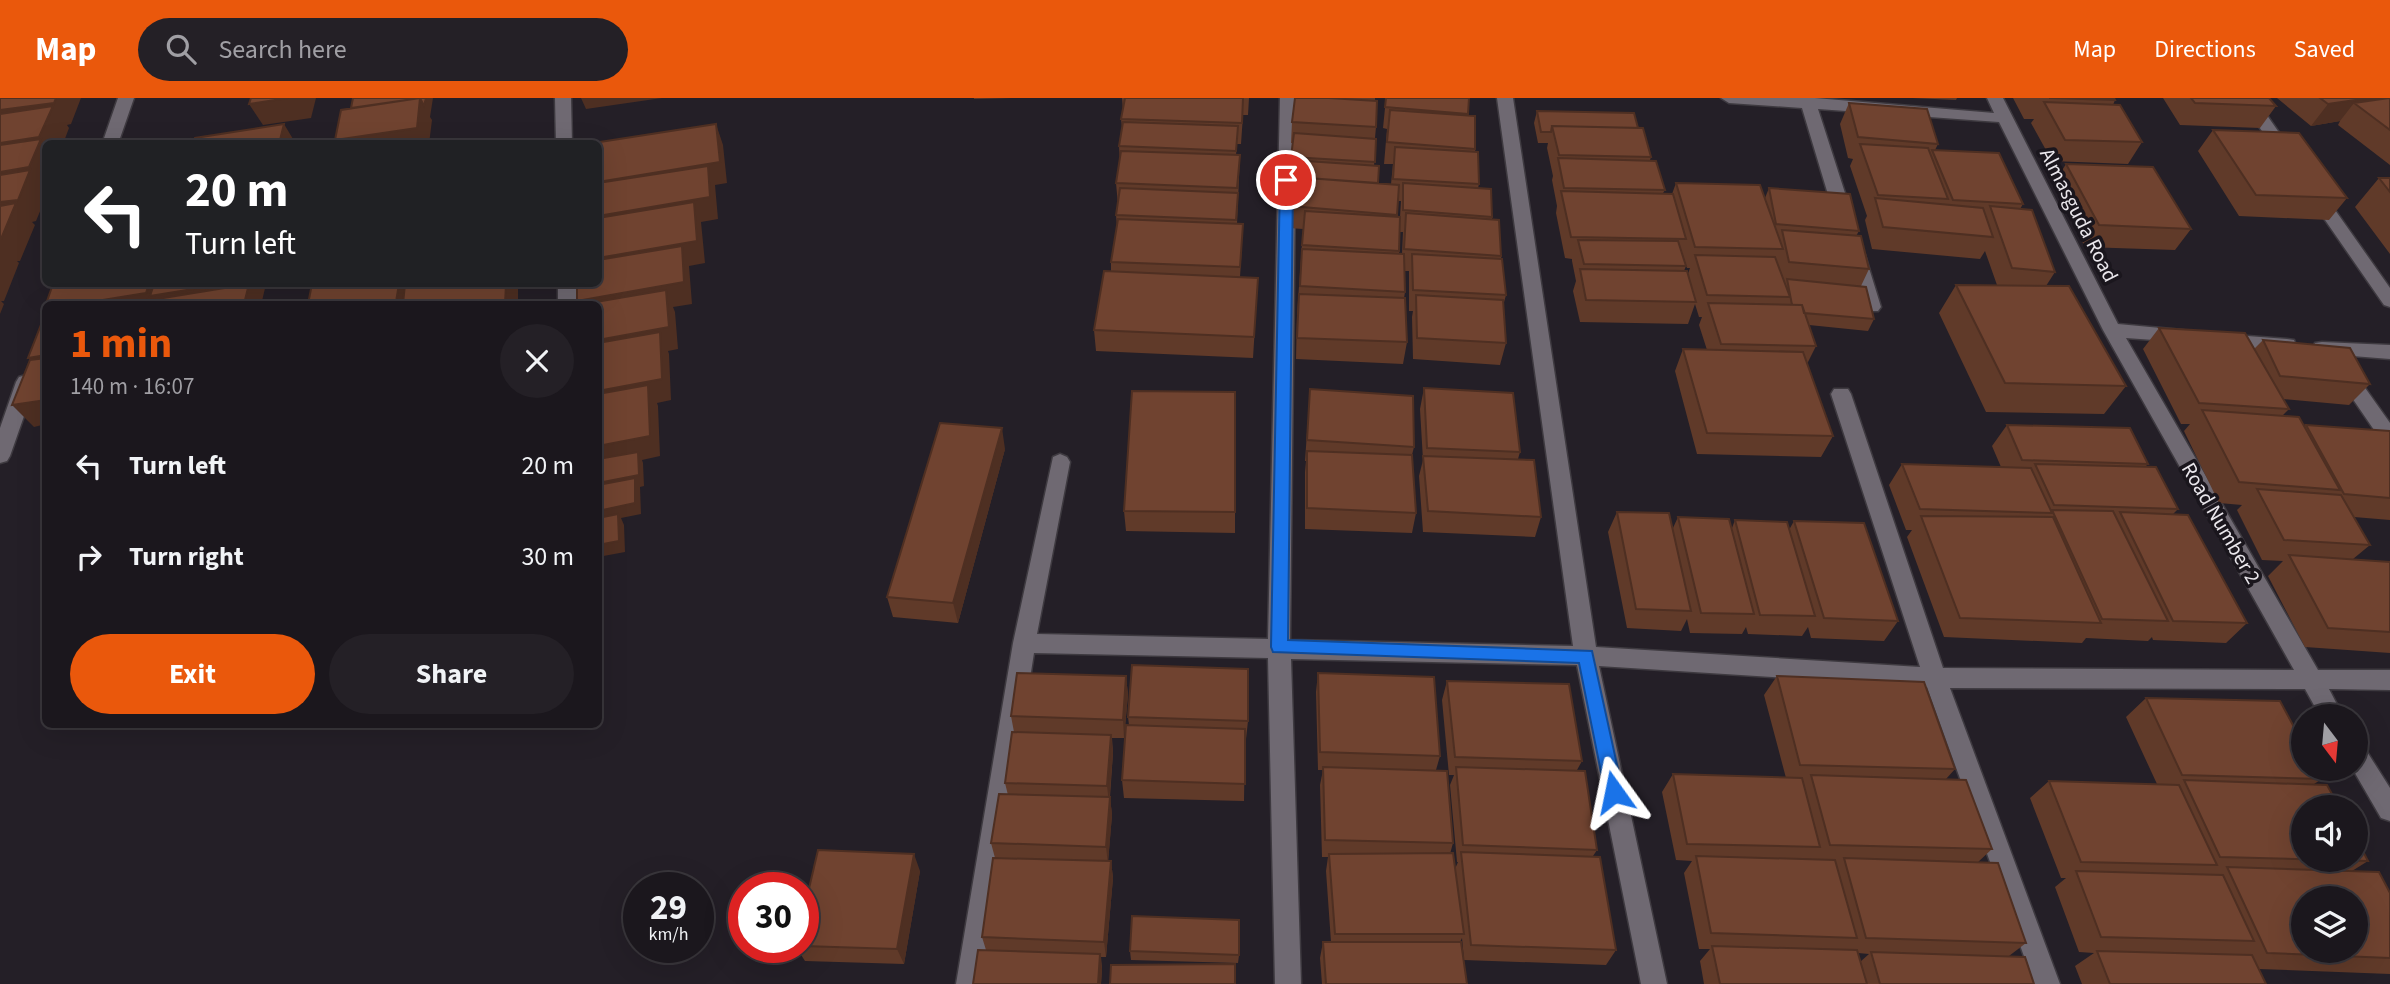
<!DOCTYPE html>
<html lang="en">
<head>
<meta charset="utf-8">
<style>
	body { margin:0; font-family:"Source Sans 3",sans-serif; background:#242026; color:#f1f3f6; height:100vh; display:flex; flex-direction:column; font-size:26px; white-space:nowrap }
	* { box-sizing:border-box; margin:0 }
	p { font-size:23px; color:#a09fa4 }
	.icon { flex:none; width:38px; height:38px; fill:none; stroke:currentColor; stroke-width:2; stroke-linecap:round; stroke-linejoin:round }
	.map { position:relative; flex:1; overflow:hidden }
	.drawer { position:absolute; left:42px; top:203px; width:560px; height:427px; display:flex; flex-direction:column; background:#1b171d; border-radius:10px; box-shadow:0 7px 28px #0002,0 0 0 2px #39363b }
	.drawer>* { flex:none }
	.guide { position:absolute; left:42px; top:42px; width:560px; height:147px; border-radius:10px; box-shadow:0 7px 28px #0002,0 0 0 2px #39363b; background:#202124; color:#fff; overflow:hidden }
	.needle { width:46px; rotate:164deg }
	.tools { position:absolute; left:2291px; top:606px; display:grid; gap:14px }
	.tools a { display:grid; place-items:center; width:77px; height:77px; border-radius:50%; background:#1b171d; box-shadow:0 7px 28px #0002,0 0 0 2px #39363b; font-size:35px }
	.speed { position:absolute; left:623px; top:774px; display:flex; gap:14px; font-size:35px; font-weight:700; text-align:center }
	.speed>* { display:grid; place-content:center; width:91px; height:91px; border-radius:50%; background:#1b171d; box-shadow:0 7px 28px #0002,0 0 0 2px #39363b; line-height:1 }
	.speed small { font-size:18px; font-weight:400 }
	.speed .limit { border:10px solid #d22; background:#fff; color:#111 }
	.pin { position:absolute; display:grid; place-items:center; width:60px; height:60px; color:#fff; margin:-30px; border:4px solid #fff; border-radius:50%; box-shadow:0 2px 7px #0007 }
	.me { position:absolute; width:77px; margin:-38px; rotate:348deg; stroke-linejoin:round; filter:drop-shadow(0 0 5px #0008) }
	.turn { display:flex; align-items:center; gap:24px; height:147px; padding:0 28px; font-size:32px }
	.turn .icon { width:91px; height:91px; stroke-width:2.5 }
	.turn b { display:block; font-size:49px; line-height:60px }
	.round { display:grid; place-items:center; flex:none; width:74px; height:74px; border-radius:37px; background:#242026 }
	.summary { display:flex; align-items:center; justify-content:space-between; height:119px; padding:0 28px }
	h1 { font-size:42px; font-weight:700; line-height:52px; color:#ea580c }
	.primary-button { display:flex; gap:14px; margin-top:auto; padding:14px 28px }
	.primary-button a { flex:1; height:80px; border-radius:42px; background:#ea580c; color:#fff; font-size:28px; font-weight:700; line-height:80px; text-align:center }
	.primary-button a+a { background:#242026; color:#f1f3f6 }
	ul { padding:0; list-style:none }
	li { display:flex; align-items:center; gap:21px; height:91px; padding:0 28px }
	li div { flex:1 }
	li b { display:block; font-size:26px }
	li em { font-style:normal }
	header { display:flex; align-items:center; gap:42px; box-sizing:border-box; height:98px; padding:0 35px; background:#ea580c; color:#fff }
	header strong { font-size:33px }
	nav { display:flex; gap:38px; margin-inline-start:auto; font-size:24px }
	.search { width:490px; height:63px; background:#242026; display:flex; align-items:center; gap:18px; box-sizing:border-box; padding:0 24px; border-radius:38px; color:#a09fa4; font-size:26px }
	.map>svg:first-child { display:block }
</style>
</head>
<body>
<header>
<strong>Map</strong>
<div class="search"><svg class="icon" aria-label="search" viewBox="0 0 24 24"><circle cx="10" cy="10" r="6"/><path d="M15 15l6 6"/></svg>Search here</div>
<nav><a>Map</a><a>Directions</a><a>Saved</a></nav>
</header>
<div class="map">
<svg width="2390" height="886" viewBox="0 0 2390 886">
	<rect width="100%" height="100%" fill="#241f27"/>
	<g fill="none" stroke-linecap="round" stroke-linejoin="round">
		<g stroke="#3e3a40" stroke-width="3">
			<path id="minor" d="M118,0H134L118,46H102Z
				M555,0H571L572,46H556Z
				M1280,0H1296L1290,542L1573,548L1497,0H1513L1596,549L1920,569L1831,296L1834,291H1848L1851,296L1943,570L2294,572L2103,232L1999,24L1818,11L1854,123L1845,128L1836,123L1802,10L1729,5L1721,0H1815L1994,15L1987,0H2003L2118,226L2182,232L2189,233L2191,238L2189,243L2182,244L2126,240L2318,572H2390V592L2329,591L2343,618H2320L2305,591L1950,590L2060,886H2034L1927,589L1599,568L1667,886H1641L1577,567L1291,561L1301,886H1275L1268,560L1034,555L982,886H956L1013,545L1053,359L1060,356L1067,359L1070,364L1037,536L1268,541Z
				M2239,0H2255L2294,56L2292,59H2280Z
				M2315,91L2321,92L2390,190V209L2384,207L2307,96Z
				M1856,151L1865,157L1881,209L1878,213H1866L1863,209L1847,157Z
				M558,186H576V206H558Z
				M2221,236L2287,241L2294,242L2296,247L2294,252L2287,253L2214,247L2212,242L2214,237Z
				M2322,244L2390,247V261L2315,255L2313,250L2315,245Z
				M2344,268L2351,270L2390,325V347L2383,345L2335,275L2337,270Z
				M26,277L33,279L36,284L10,358L7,363L0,365V330L16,284L19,279Z
				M2356,646L2364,649L2390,690V723L2381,720L2352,670H2356Z"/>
		</g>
		<use href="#minor" fill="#6f6972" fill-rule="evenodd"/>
	</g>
	<path fill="#603a29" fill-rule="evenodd" d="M974,0H1012L974,1Z
		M1122,0H1249L1248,17H1243L1241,46H1237L1236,57H1240L1237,126L1242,148L1240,179L1258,180L1253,260L1096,253L1094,232L1111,174V164L1117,128L1116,117L1118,107L1116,85L1120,65L1119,48L1122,29L1121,21L1123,13Z
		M1295,0H1375L1376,29L1375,40L1376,41L1374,68L1378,85L1391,86L1393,66H1384L1387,31L1383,30L1386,0H1469L1468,18L1475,51L1479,86L1478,90L1492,119V121L1501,158L1506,197L1503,208L1506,245L1500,267L1413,261L1412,219L1413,213H1409V173H1405V194L1404,200L1407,244L1403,266L1296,261L1297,217L1303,131L1289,130L1292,98H1288L1293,45H1291L1292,24ZM1398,103H1401L1400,119H1397ZM1400,134H1403L1402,156H1399Z
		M1912,0H1957L1956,2Z
		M2013,0H2114L2115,2L2113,7L2142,44L2128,66L2052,63L2031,25L2034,21H2024Z
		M2163,0H2269L2276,8L2260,30L2180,27Z
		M2277,0H2390V67L2338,27L2340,23L2311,28Z
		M1849,5L1938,46L1935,52L2023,106L2020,111L2055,174L2046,188L2126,288L2104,316L1986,314L1939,215L1956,187H1997L1985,153L1980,161L1872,151L1865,122L1867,118L1850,68L1853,61L1848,60L1840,26Z
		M1537,13L1638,30L1651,59L1650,62L1665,92L1663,95L1672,96L1676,85L1765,100L1769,90L1859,133L1856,138L1869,171L1861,188L1874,221L1868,233L1809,227L1816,248L1807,266L1833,338L1821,359L1697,356L1675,273L1683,251L1707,252L1699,227L1702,219H1699L1695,206L1688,226L1580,224L1573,193L1576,183L1572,163V161L1565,160L1556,115L1557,108L1552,82L1553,78L1547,50L1548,45H1538L1534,25ZM1682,154L1687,170H1690L1688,176L1684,173L1686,168Z
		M2213,32L2347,100L2329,122L2239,118L2198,53Z
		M2066,66L2191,131L2175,152L2085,149L2053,87Z
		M2379,80H2390V156L2355,109Z
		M2159,230L2254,251L2263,242L2370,286L2349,307L2283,301L2289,311L2282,318L2304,328L2306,327L2390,333V422L2354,419L2370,447L2353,461L2390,464V555L2305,549L2268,478L2283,463L2262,462L2237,412L2242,407L2219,405L2184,333L2190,326H2181L2143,251Z
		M1424,290L1520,354L1518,361L1541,419L1535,439L1423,434L1419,378L1423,362L1420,311Z
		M1310,291L1414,349L1412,357L1416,415L1412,435L1305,431V374L1306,363H1305Z
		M2007,327L2148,366L2145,369L2178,411L2173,416L2247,525L2226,545L2153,542L2152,539L2148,543L2086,540L2082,545L1944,539L1907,439L1912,432H1906L1889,387L1902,366L2001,369L1992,348Z
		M1005,351L958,525L893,519L887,499Z
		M1124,413L1235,414V435L1126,433Z
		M1617,414L1673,430L1678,419L1732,430L1735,422L1789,432L1794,423L1898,523L1884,543L1811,540L1808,529L1802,538L1748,536L1746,529L1742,536L1690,535L1687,521L1681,533L1627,530L1608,434Z
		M1318,575L1440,658L1436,672L1453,745L1450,756L1455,771L1458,764H1457L1450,687L1454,677H1449L1442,602L1447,583L1582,663L1577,672L1597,752L1593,758L1616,852L1606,867L1464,862L1462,840L1460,844L1467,886H1322L1320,860L1323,844H1331L1326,773L1328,759H1322L1320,687L1323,672H1318L1316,594Z
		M1126,578L1128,597L1124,640H1112L1113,655L1110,699L1112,717L1108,763H1111L1113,780L1106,859H1101L1102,871L1101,886H973L986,852L982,839L995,760L991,745L1008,697L1005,685L1014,634L1011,618Z
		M1777,578L1955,671L1946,681L1992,751L1977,765L2026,845L2009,858L2034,886H1704L1700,863L1710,851H1699L1684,775L1692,763L1676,762L1662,694L1673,676L1786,680L1764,597ZM1858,855L1869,856L1860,864Z
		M2146,600L2322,681L2314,686L2368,763L2352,773L2390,795V876L2259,871L2266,886H2082L2075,868L2094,855L2079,854L2055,789L2066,780H2061L2030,700L2049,683L2157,686L2126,619Z
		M1128,619L1248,623L1246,641H1245L1244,703L1124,700L1122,682L1129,627Z
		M920,773L904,866L805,863L796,849H803V816Z
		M1130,853L1239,857L1238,865L1131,862Z"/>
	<path fill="#4e2f22" d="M56,0H81L71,26L67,27L69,30L63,46H46V99L36,123L32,124L35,127L20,163H17L19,165L4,203H1L4,206L0,216V12Z
		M288,0H316L311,20L263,27L249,6Z
		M420,0H433L430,19L432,22L429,46H337L335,42Z
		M581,0H662L586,11Z
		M2369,0H2390L2354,5L2340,23L2311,28L2328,6Z
		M284,26L296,46H279Z
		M716,26L723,47L727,85L715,87L718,121L701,124L705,165L689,168L692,206L673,209L675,214L678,251L668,253L669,256L671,302L657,305L658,308L660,358L642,362L643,365L644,388L640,389L641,416L621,420L624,427L625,454L598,459V206H579L577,203L598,183V84Z
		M149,186H266L262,203L265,206H78Z
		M310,186H501L412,206H379L321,202Z
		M506,186H518V206H505Z
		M46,257V278L28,260Z
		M46,302V326L34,329L12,307Z
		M1002,330L1005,351L958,525L953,505Z
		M1126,578L1128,597L1124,640L1123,622Z
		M1111,637L1113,655L1109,705L1107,688Z
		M1110,699L1112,717L1108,766L1106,749Z
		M914,756L920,773L904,866L897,851Z
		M1111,763L1113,780L1106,859L1104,844Z
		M1100,856L1102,871L1101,886H1098Z"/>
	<path fill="#704330" stroke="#4e2f22" stroke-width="2" fill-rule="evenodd" d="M0,0H56L54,5L0,12Z
		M251,0H288L249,6Z
		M353,0H426L424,8L420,0L351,10Z
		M420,0L417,30L335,42L341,12Z
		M1125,0H1243L1242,25L1121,21Z
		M1295,0H1329L1377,3L1376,29L1292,24Z
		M1386,0H1469L1468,16L1385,9Z
		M2049,0H2114L2115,2Z
		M2191,0H2269L2276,8L2195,5Z
		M2320,0H2369L2328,6Z
		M2390,0V32L2354,5L2389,0Z
		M2044,4L2120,7L2142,44L2065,42Z
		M1849,5L1927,11L1938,46L1858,39Z
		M53,8L39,39L0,45V16Z
		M1390,12L1475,18V51L1387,44Z
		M1537,13L1634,15L1638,30L1552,28L1551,34H1541Z
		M1123,24L1238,28L1236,53L1119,48Z
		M284,26L279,46H193L195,40Z
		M716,26L720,64L598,84V46H587Z
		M1552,28L1643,30L1651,59L1559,57Z
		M2213,32L2299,35L2347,100L2256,97Z
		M1294,35L1376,41L1375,64L1291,59Z
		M41,41L29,69L0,74V47Z
		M190,41L189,46H157Z
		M1860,46L1928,50L1948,101L1878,97Z
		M1395,49L1478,54L1479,86L1393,81Z
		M1932,52L1999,55L2023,106L1953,102Z
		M1121,53L1240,57L1237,90L1116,85Z
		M1558,60L1656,63L1665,92L1564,90Z
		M1292,62L1379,68L1378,85L1294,79L1293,86H1289Z
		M2066,66L2153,69L2191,131L2099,127Z
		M708,68L710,99L598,118V85Z
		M30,72L18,102L0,104V77Z
		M1294,79L1399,87L1397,117L1290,108Z
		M2379,80H2390V94Z
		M1403,85L1491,91L1492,119L1403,112Z
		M1676,85L1760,87L1783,151L1695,149Z
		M1120,90L1238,95L1236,122L1116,117Z
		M1769,90L1850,96L1859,133L1776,126Z
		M1561,93L1673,96L1686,141L1571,139Z
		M1875,100L1983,110L1993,139L1883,129Z
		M694,104L697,143L598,160V120Z
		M16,105L1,141H0V108Z
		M1990,108L2032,112L2055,174L2012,170Z
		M1305,113L1400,119L1399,153L1302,147Z
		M1406,115L1499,122L1501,158L1404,151Z
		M1118,121L1243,126L1240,169L1111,164Z
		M1782,132L1861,138L1869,171L1789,164Z
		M1578,142L1678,143L1686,168L1584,166Z
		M682,148L684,184L577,203V186H598V162Z
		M1302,151L1404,156L1405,194L1300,188Z
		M1412,156L1502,161L1506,197L1413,192Z
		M1695,157L1775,159L1790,199L1707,197Z
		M1580,171L1687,173L1696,204L1586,202Z
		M1104,173L1258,180L1254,239L1094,232Z
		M1787,181L1866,189L1874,221L1804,215L1802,207H1792Z
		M53,186H149L146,195L78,206H46Z
		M154,186H224L150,198Z
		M249,186L244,206H149L151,202Z
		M312,186H399L396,204L379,206H308Z
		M405,186H506L505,206H403Z
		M1956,187L2069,188L2126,288L2005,285Z
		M666,192L669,229L598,242V206H584Z
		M1299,196L1405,200L1407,244L1297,240Z
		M1416,197L1503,202L1506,245L1417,240Z
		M146,202L144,206H119Z
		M1708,205L1802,207L1816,248L1721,246Z
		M44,219H46V257L28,260Z
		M2159,230L2245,235L2289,311L2199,305Z
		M660,234L662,281L598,293V245Z
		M2263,242L2350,250L2370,286L2280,278Z
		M1683,251L1803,254L1833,338L1707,335Z
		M46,260V302L12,307L30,262Z
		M648,287L650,338L598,348V296Z
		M1424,290L1513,295L1520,354L1427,350Z
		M1310,291L1413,298L1414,349L1307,342Z
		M1132,293L1235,294V414L1124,413Z
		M2202,312L2299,319L2340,392L2239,384Z
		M940,325L1002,330L953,505L887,499Z
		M2007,327L2130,330L2148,366L2022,362Z
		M2306,327L2390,333V400L2344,396Z
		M1307,353L1412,357L1416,415L1307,410Z
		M638,354L639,377L598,385V361Z
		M1423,358L1534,362L1541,419L1428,413Z
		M1902,366L2031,370L2052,415L1920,411Z
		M2035,366L2156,369L2178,411L2054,407Z
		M635,380V405L598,413V387Z
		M2257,391L2341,397L2370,447L2284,442Z
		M2052,412L2113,413L2168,523L2102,521Z
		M1617,414L1669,415L1691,513L1636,511Z
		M2120,414L2188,417L2247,525L2173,523Z
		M618,416L619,443L598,447V420Z
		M1921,418L2053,419L2101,525L1960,520Z
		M1678,419L1729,421L1754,516L1701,515Z
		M1735,422L1787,424L1815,518L1760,517Z
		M1794,423L1864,425L1898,523L1824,520Z
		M2289,457L2390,464V534L2328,530Z
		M1132,567L1248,571V623L1128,619Z
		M1017,575L1126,578L1123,622L1011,618Z
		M1318,575L1434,579L1440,658L1320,654Z
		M1777,578L1924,584L1955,671L1800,667Z
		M1447,583L1569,586L1582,663L1455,659Z
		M2146,600L2280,603L2303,646V670H2316L2322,681L2182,677Z
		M1126,627L1245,631V686L1122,682Z
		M1012,634L1111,637L1107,688L1005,685Z
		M1323,669L1447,673L1453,745L1325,742Z
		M1456,669L1585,673L1597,752L1463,747Z
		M1673,676L1802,680L1820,749L1687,746Z
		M1811,677L1966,682L1992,751L1830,747Z
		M2184,682L2327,687L2339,709H2303V761H2356V740L2368,763L2220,759Z
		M2049,683L2179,687L2217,767L2081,764Z
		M999,696L1110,699L1106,749L991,745Z
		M818,752L914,756L897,851L803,848V816Z
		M1461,754L1600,759L1616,852L1471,847Z
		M1453,755L1464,836H1335L1329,756Z
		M1696,758L1835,762L1857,840L1711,835Z
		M993,760L1111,763L1104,844L982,839Z
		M1844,760L1998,765L2026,845L1866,840Z
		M2227,769L2379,774L2390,795V860L2267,855ZM2303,800H2356V852H2303Z
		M2076,773L2223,777L2254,843L2101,839Z
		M1132,818L1239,822V857L1130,853Z
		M1323,844H1461L1467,886H1326Z
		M1712,848L1857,852L1867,886H1720Z
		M978,852L1100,856L1098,886H973Z
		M2097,853L2252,857L2266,886H2110Z
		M1871,854L2025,859L2034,886H1880Z
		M1235,866V886H1110L1111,867Z"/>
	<path fill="#1a73e8" stroke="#114b97" stroke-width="2" d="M1286,79L1293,82L1288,542L1592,553L1623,694L1621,700L1614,703L1608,700L1605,694L1579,565L1273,554L1271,549L1280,82Z"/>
	<g text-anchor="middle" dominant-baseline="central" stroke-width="7" stroke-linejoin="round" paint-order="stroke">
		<g font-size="21" fill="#eae7ec" stroke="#1a161d">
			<text transform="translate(2079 117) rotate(63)">Almasguda Road</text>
			<text transform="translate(2221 425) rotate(60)">Road Number 2</text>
		</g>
	</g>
</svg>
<div class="tools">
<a><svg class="needle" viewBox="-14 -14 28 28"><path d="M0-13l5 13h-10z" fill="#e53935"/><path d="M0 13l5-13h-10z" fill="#a09fa4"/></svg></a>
<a><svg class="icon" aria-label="sound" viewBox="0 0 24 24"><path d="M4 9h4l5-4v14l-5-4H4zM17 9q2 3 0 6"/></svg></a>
<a><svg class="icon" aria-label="layers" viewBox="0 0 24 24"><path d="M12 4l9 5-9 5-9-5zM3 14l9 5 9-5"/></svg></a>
</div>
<div class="speed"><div>29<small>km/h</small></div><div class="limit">30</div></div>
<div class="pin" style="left:1286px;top:82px;background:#d93025"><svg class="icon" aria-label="arrive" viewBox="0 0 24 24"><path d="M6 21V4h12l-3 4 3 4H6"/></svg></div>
<svg class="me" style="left:1614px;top:694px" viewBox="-20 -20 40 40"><path d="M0-17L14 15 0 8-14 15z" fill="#1a73e8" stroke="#fff" stroke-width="4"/></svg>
<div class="guide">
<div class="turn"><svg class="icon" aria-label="left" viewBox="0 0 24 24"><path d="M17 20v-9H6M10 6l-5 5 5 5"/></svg><div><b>20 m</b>Turn left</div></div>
</div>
<section class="drawer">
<div class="summary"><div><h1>1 min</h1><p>140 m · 16:07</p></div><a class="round"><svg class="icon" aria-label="close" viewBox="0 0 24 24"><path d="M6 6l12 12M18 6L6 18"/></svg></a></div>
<ul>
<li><svg class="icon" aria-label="left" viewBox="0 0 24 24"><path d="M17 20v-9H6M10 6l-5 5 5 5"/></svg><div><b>Turn left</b></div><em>20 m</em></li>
<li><svg class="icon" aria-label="right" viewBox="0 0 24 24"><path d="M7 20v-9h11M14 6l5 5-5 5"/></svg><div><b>Turn right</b></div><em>30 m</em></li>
</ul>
<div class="primary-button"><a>Exit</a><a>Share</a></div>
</section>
</div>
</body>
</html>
